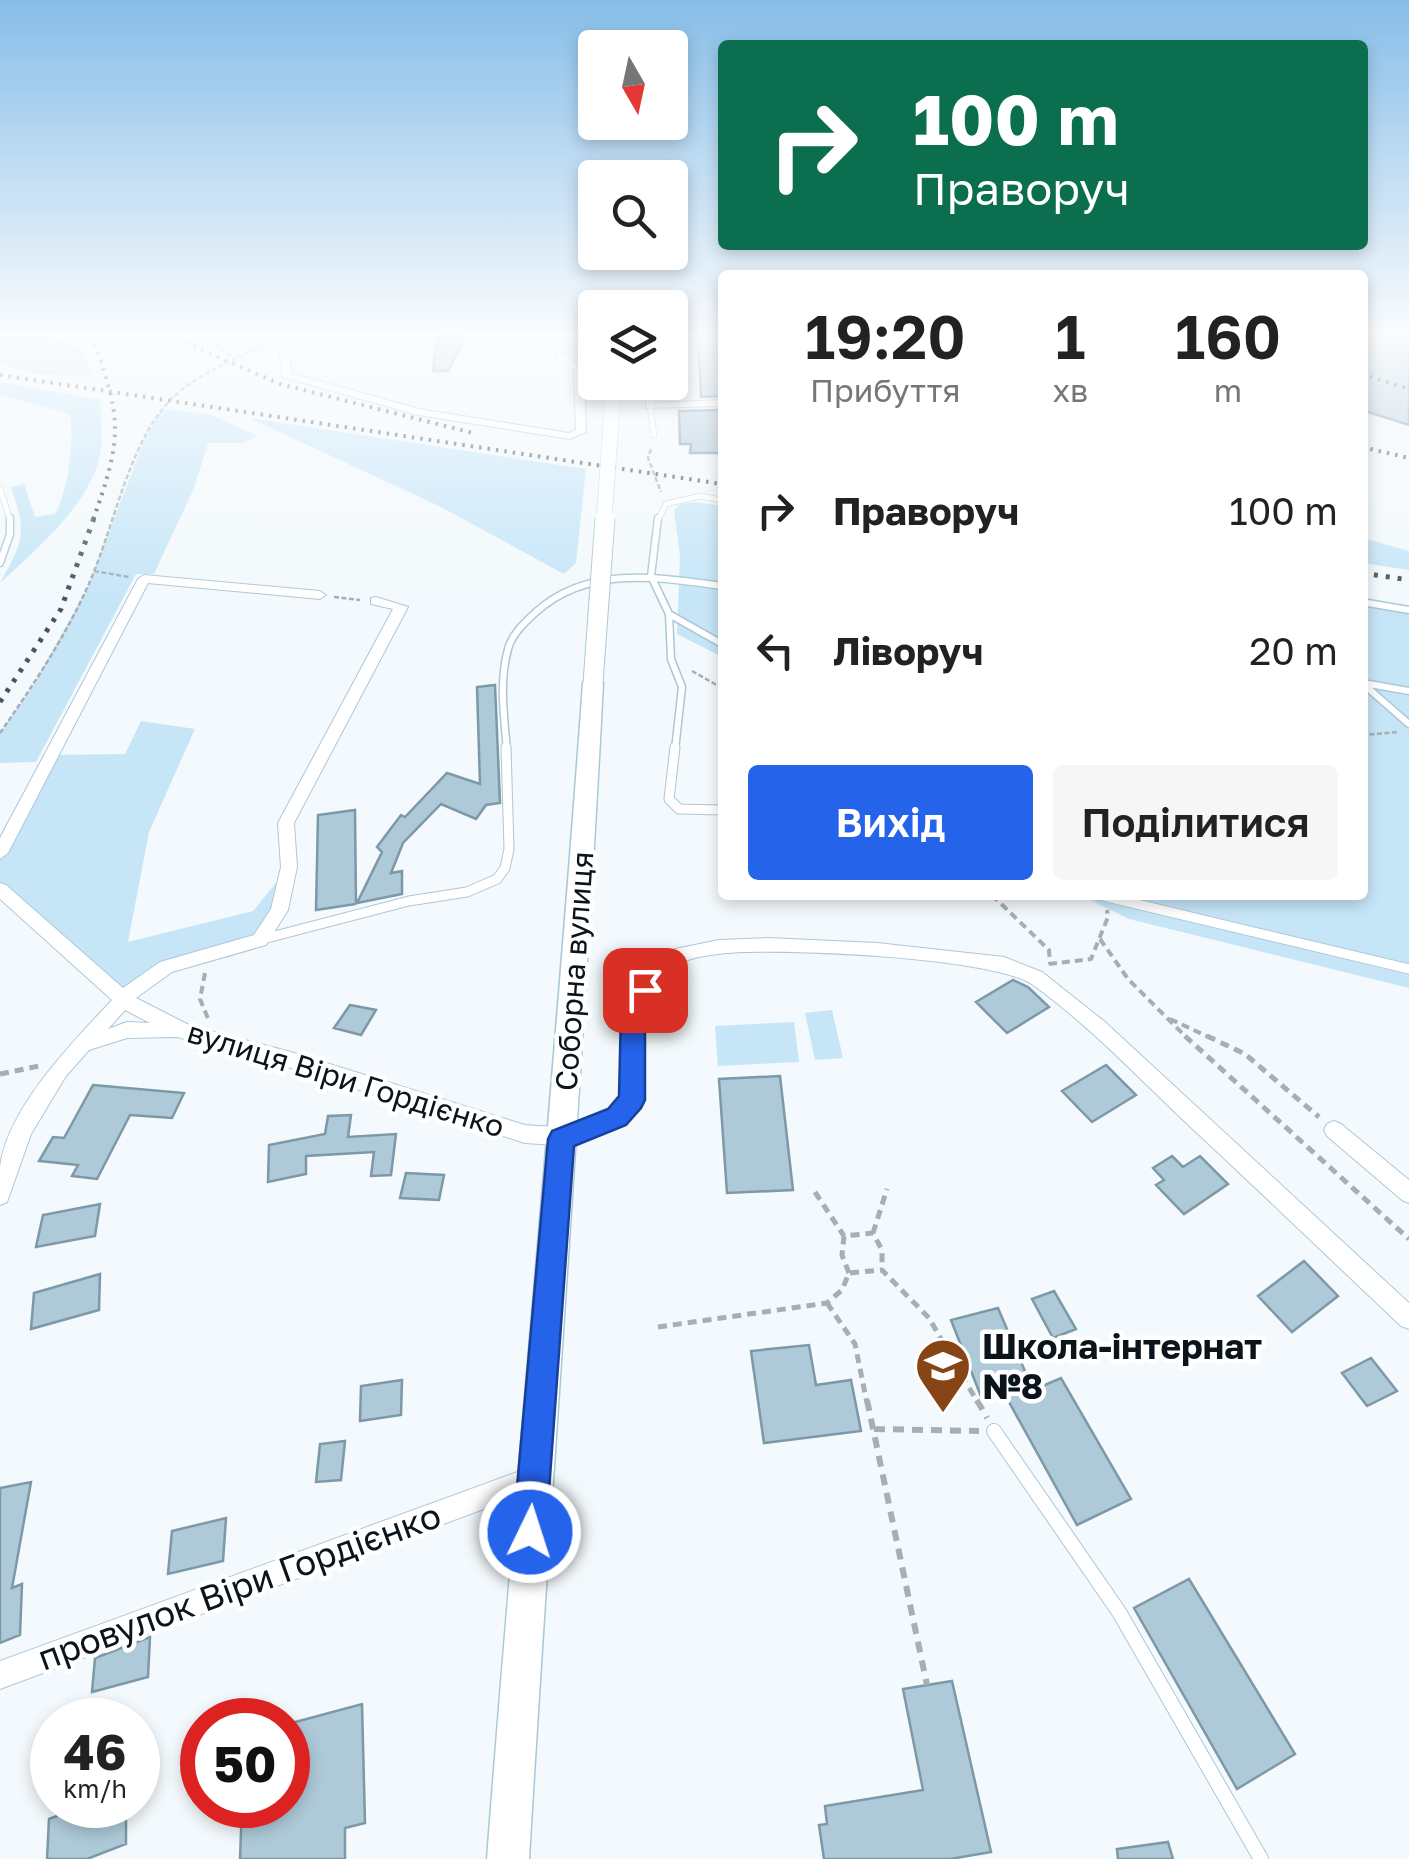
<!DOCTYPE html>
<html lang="uk">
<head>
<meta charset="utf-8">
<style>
	body { margin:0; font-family:"Golos Text",sans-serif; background:#f6f6f6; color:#222; height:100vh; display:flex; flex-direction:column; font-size:38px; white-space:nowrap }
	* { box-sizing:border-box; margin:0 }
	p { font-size:32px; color:#767676 }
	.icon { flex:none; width:55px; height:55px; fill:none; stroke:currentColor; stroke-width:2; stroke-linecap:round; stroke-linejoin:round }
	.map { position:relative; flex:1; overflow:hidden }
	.sheet { position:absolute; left:718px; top:270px; width:650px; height:630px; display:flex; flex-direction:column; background:#fff; border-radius:10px; box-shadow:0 5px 15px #0003 }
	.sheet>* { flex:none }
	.guide { position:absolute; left:718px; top:40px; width:650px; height:210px; border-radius:10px; box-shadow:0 5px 15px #0003; background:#0b6e4f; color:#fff; overflow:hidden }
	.needle { width:65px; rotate:171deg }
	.fabs { position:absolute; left:578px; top:30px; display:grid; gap:20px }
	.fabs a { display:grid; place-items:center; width:110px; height:110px; border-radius:10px; background:#fff; box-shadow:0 5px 15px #0003; font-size:50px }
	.speed { position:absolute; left:30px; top:1698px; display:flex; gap:20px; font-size:50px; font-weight:700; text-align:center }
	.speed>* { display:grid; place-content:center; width:130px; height:130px; border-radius:50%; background:#fff; box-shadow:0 5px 15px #0003; line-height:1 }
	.speed small { font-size:25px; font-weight:400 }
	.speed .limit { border:15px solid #d22; background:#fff; color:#111 }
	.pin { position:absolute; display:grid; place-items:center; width:85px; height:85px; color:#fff; margin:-42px; border-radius:20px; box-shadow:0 5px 15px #0006 }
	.me { position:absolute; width:110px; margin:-55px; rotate:4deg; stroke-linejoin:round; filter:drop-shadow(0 0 8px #0008) }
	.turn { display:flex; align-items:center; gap:35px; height:210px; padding:0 30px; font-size:45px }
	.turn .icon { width:130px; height:130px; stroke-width:2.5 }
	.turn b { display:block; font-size:70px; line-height:85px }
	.eta { display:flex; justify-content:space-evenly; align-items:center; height:170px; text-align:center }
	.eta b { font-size:60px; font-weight:600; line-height:70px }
	.button { display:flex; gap:20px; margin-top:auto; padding:20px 30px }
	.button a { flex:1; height:115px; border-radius:10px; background:#2563eb; color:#fff; font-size:40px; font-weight:600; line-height:115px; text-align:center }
	.button a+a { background:#f6f6f6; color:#222 }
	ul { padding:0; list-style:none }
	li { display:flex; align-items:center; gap:30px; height:140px; padding:0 30px }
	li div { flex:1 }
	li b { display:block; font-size:38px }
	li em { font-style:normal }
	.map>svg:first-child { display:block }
</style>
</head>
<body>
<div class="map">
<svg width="1409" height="1859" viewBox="0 0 1409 1859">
	<rect width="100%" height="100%" fill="#f3f9fc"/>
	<path fill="#c6e6f8" d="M0,336C37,336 83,329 92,376L37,374L0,364Z
		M560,336H595V366C580,369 570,369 559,357Z
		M0,382L100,400C101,418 103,437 100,455C89,506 37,548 0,583C24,540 27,533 11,487L24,484L35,517L55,514C69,488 74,443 70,414L0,395Z
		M162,409L209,414L258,436L243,443H208L194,488L154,574H136L36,762L0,763V733L32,687L87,589L143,444Z
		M249,418L586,469L576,563L564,574L441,507Z
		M695,502L722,506V657L677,634L680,556L674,510L680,504Z
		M1363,538L1409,551V570L1363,563Z
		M1363,605L1409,612V988L1129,919L1080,895H1362Z
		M141,721L195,729L149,832L128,942L253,911L289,867L260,940L166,967L129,996L0,889V853L49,755L125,754Z
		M832,1010L843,1058L815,1060L805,1013Z
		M794,1022L799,1062L718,1066L715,1026Z"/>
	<path fill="#aecad9" stroke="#7d98a7" stroke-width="2.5" d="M437,336H465L448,371H433Z
		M698,336H722V396L701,397Z
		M1362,336H1409V425L1362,410Z
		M722,410V453H690L691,444H680L679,411Z
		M495,685L500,803L486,805L476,819L441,804L403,843L391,873L402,871V894L357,903L382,852L377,847L401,815L405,817L447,773L480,784L477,687Z
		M355,810L356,904L316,910L318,815Z
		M1013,980L1028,987L1049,1007L1007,1033L976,1002Z
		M350,1005L376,1010L361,1035L334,1028Z
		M1106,1065L1136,1095L1092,1122L1062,1091Z
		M780,1076L793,1190L727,1193L719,1079Z
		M93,1085L184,1093L172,1118L130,1115L97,1179L72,1176L78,1165L39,1161L53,1137L64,1138Z
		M351,1115L348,1137L396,1134L391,1175L371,1176L374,1152L306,1156V1174L268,1182L269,1145L325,1134L328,1116Z
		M1172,1156L1183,1167L1200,1156L1228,1184L1184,1214L1156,1185L1164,1180L1153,1168Z
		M406,1173L444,1175L439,1200L400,1198Z
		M100,1204L95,1236L36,1247L43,1215Z
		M1304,1261L1338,1296L1292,1332L1258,1296Z
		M100,1274L99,1310L31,1329L34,1293Z
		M1054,1291L1076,1329L1053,1338L1032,1299Z
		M998,1308L1033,1390L1061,1378L1131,1499L1077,1525L1004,1393L982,1399L951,1320Z
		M809,1345L816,1385L851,1380L861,1431L764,1443L751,1351Z
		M1371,1358L1397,1391L1367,1406L1342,1373Z
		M402,1380L401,1415L360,1421L361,1386Z
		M345,1441L341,1480L316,1482L320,1444Z
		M31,1482L12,1588L22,1584L20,1635L0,1643V1488Z
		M226,1518L223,1561L168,1574L172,1531Z
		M1189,1579L1295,1754L1237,1789L1134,1608Z
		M150,1637L148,1677L92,1692L95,1658Z
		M952,1681L991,1852L950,1859H824L819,1825L827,1824L825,1806L923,1790L903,1689Z
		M362,1704L365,1823L345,1828V1859H240L242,1805H288V1724Z
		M86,1805H126V1844L87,1859H47L49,1819Z
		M1168,1842L1173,1859H1118L1117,1849Z"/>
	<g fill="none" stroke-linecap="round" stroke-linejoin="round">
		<g stroke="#acc8d7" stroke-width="6">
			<path id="service-far3" d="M560,336L559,357L579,369
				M650,406L654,435
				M0,488L10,520
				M658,520L666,504L700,496L722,500"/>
		</g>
		<g stroke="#acc8d7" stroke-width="9">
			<path id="service-far2" d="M658,518L651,576L669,614L671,659L682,687L675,750
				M0,563L10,534V518
				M1362,602L1409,610
				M669,614L722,644
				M1362,683L1409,724
				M1369,684L1409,691
				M507,750C504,717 499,681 508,649C512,634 525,622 536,612C588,565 658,577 722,586"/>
		</g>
		<g stroke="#acc8d7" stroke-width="11">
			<path id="service-far1" d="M675,747L669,799L679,809L722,810
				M1099,895L1409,969
				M263,939L409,901L467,892L497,879L505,868L509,849L506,747"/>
		</g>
		<g stroke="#acc8d7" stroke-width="16">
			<path id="service" d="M994,1431L1119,1612L1261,1859"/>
		</g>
		<g stroke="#acc8d7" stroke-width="2">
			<path id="minor" d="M278,336H288L291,373L419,409L569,433L576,430L574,369L579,366L595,367V373L584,372L586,432L570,439L418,415L282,377Z
				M646,382H656L655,403L722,400V406L646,408Z
				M144,575L320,591L326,595L320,599L148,583L8,853L0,859V838L138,579Z
				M376,597L408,607L294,823L297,867L288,910L266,945L172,972L136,998L191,1026L291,1052L525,1125C564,1129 594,1125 622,1097L623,1031L630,998L651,963L675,949L719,940L768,938L877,943L1004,957L1042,972L1105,1022L1409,1303V1329L1401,1326C1327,1256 1254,1186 1180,1117C1133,1072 1086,1023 1033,985C994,957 771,947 718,954C699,956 676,961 662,975C633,1006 641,1062 642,1100L639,1106L616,1127L583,1141L556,1145L525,1143L291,1068L177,1037L127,1038L89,1050L66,1076L31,1134L7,1202L0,1205C0,1192 0,1178 0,1166C9,1106 72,1043 112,1000L0,899V883L6,885L123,988L160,962L254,935L271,909L281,867L278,823L393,609L371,604V598ZM125,1010L150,1023L127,1022L108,1029Z
				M1334,1121L1341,1124L1409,1180V1203L1402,1200L1327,1136L1324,1130L1327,1124Z
				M534,1466L543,1469L546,1478L543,1487L0,1689V1661Z"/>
		</g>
		<g stroke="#acc8d7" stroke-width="3">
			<path id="secondary" d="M593,677L603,683C583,1075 552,1467 529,1859H487C517,1467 555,1075 583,683Z"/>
		</g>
		<path stroke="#a7afb3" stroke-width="2.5" stroke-dasharray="5 2.5" stroke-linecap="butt" d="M202,336L234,358
			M670,357L674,336
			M651,449L648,458L661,492
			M94,571L129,577
			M334,597L360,600
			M692,671L722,688
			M0,733C32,687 64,639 87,588C112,534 125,458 161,411C186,377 235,360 271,342
			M1362,735L1399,732"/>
		<path stroke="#a7afb3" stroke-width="4" stroke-dasharray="8 5" stroke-linecap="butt" d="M992,895L1049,950L1050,964
			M1100,939L1128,979L1188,1039
			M1049,964L1091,959L1108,917L1107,910
			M205,973L200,999L209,1021
			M1170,1019L1213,1039"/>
		<path stroke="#a7afb3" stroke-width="5" stroke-dasharray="9 6" stroke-linecap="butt" d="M1185,1036L1409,1239
			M1207,1036L1245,1054L1319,1117
			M0,1074L39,1066
			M815,1192L844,1236
			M873,1233L887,1189
			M849,1273L842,1255L844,1236L873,1233L882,1250V1268
			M827,1303L855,1344L867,1403
			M658,1327L827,1303L842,1290L849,1273L882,1270L929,1318L978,1403"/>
		<path stroke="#a7afb3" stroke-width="6" stroke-dasharray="11 8" stroke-linecap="butt" d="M867,1400L927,1685
			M977,1400L987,1418
			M874,1429L979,1431"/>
		<use href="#service-far3" stroke="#fff" stroke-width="5"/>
		<use href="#service-far2" stroke="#fff" stroke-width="6"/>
		<use href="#service-far1" stroke="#fff" stroke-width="9"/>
		<use href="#service" stroke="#fff" stroke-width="14"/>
		<use href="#minor" fill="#fff" fill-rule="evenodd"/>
		<use href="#secondary" fill="#fff" fill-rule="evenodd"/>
		<path stroke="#4b5459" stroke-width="4" stroke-dasharray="2.5 6" stroke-linecap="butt" d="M92,336C122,420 123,436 93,520
			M170,336L280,384L473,433
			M1362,374L1409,389
			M0,375L722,484
			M1362,447L1409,458"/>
		<path stroke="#4b5459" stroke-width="5" stroke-dasharray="4 8" stroke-linecap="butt" d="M1362,573L1409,580
			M0,702L61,609L94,518"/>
		<g stroke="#acc8d7" stroke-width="16" stroke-linecap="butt">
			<path id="secondary-bridge-far1" d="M604,520L614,382"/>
		</g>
		<g stroke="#acc8d7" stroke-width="21" stroke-linecap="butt">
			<path id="secondary-bridge" d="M593,683L605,518"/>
		</g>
		<use href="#secondary-bridge-far1" stroke="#fff" stroke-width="15"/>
		<use href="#secondary-bridge" stroke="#fff" stroke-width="19"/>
	</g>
	<linearGradient id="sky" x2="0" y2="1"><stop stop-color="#86bde8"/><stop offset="0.56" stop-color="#fafcfe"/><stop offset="1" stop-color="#fafcfe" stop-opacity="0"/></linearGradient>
	<rect width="1409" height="597" fill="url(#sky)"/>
	<path fill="#2563eb" stroke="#184099" stroke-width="2.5" d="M645,980L653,983L657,990L645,1012V1100L641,1108L626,1125L574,1146L546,1532L542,1544L530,1549L518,1544L513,1532L548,1139L552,1131L608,1109L619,1096L621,1012L637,983Z"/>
	<defs>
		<g id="school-pin" transform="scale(2.875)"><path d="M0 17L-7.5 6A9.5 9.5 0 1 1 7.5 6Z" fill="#874414" stroke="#fff"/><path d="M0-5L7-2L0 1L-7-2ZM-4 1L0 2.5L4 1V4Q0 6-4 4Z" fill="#fff"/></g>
	</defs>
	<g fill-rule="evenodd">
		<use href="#school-pin" x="943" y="1366"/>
	</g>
	<g text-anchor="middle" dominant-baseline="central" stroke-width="9" stroke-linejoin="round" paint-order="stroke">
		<g font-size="30" fill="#0a141a" stroke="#fff">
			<text transform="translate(574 971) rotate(-86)">Соборна вулиця</text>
			<text transform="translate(346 1079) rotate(17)">вулиця Віри Гордієнко</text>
		</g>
		<g font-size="35" font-weight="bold" fill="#0a141a" stroke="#fff" text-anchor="start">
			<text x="982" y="1346">Школа-інтернат<tspan x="982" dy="40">№8</tspan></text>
		</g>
		<g font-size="35" fill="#0a141a" stroke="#fff">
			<text transform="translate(239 1586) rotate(-20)">провулок Віри Гордієнко</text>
		</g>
	</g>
</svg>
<div class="fabs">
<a><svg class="needle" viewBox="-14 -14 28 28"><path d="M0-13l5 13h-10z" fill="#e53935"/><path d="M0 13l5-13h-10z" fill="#767676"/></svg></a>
<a><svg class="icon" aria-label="search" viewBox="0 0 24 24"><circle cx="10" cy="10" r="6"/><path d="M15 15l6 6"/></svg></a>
<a><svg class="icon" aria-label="layers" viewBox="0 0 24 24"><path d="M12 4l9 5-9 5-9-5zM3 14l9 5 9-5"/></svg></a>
</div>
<div class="speed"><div>46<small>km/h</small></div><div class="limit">50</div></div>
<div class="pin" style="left:645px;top:990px;background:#d93025"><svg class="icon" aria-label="arrive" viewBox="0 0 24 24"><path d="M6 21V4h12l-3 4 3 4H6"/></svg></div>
<svg class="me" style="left:530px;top:1532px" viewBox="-20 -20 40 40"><circle r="17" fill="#2563eb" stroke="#fff" stroke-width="3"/><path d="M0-11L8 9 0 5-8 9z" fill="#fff"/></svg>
<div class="guide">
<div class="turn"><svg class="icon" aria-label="right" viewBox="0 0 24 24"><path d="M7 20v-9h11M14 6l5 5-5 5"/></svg><div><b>100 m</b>Праворуч</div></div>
</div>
<section class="sheet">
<div class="eta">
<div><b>19:20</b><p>Прибуття</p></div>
<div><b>1</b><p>хв</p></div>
<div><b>160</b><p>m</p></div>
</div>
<ul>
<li><svg class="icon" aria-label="right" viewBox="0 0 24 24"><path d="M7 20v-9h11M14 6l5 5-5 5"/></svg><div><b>Праворуч</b></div><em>100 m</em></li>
<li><svg class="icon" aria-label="left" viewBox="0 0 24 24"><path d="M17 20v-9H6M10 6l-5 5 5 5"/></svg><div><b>Ліворуч</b></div><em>20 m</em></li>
</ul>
<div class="button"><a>Вихід</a><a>Поділитися</a></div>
</section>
</div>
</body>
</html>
